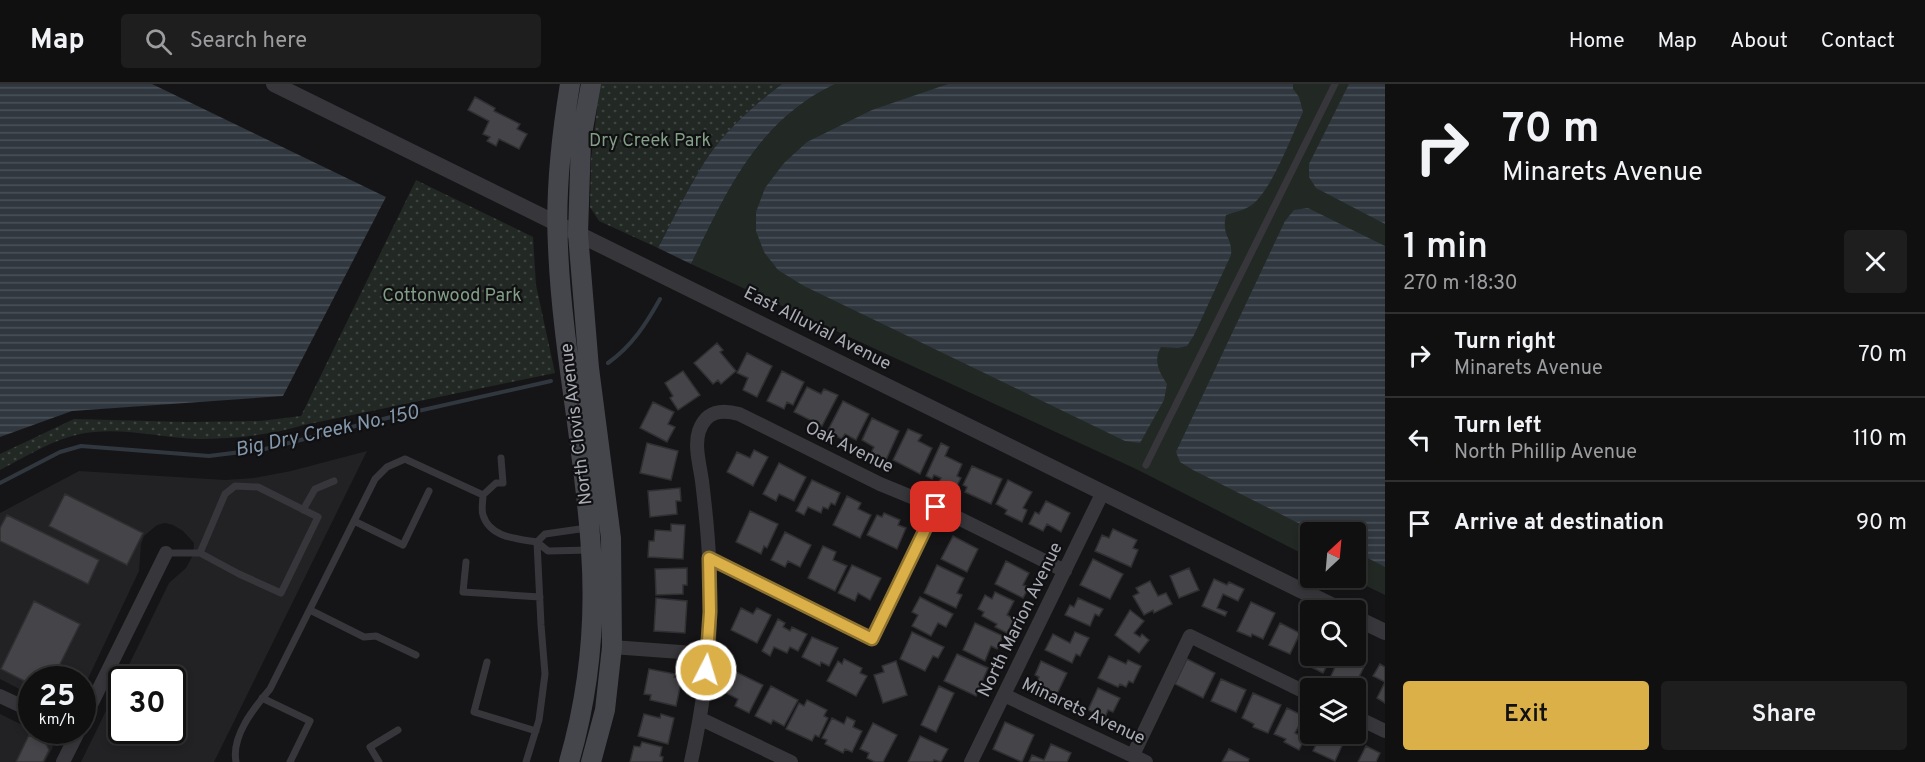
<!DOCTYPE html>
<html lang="en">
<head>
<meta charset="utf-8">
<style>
	body { margin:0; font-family:Overpass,sans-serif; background:#1e1e1f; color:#f1f3f6; height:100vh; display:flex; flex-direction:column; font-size:22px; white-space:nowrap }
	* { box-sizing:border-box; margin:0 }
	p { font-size:20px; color:#9c9d9f }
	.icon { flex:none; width:33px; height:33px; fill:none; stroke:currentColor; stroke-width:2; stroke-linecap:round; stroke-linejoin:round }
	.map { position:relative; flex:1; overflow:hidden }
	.drawer { display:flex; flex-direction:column; background:#101011; width:540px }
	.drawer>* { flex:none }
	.guide { background:#101011; color:#f1f3f6; overflow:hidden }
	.needle { width:39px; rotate:26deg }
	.tools { position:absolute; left:1300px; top:438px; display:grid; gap:12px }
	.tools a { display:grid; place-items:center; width:66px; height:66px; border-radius:6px; background:#101011; box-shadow:0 3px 9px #0003,0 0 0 2px #303031; font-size:30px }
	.speed { position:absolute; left:18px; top:582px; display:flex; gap:12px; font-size:30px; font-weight:700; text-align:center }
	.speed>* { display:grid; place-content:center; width:78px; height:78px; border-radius:50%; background:#101011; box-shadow:0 3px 9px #0003,0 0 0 2px #303031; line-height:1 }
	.speed small { font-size:15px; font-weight:400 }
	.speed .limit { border:3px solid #111; border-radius:9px; background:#fff; color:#111 }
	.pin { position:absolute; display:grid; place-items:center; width:51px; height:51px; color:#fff; margin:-26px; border-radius:12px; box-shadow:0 3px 9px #0006 }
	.me { position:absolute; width:66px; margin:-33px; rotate:5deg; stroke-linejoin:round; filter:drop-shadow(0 0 4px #0008) }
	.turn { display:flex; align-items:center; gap:21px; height:126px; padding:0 18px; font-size:27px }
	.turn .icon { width:78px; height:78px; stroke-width:2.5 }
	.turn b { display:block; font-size:42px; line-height:51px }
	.round { display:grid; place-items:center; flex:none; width:63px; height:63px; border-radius:6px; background:#1e1e1f }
	.summary { display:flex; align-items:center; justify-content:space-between; height:102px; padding:0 18px }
	h1 { font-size:36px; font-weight:600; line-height:45px }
	.button { display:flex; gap:12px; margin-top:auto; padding:12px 18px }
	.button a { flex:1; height:69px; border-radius:6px; background:#dbb049; color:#111; font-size:24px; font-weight:600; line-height:69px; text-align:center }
	.button a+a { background:#1e1e1f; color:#f1f3f6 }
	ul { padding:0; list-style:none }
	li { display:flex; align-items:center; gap:18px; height:84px; padding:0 18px; border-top:2px solid #303031 }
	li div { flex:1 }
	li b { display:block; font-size:22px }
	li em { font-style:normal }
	header { display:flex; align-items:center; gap:36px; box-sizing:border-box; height:84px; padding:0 30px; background:#101011; border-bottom:2px solid #303031 }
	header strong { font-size:28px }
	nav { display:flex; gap:33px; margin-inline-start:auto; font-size:21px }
	.search { width:420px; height:54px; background:#1e1e1f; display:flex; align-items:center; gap:15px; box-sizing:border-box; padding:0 21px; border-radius:6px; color:#9c9d9f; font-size:22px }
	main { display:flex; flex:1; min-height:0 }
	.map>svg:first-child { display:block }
</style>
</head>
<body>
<header>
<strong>Map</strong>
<div class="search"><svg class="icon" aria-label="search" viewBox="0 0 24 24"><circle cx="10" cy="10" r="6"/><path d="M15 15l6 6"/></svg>Search here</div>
<nav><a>Home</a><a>Map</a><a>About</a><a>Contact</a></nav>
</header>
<main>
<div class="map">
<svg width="1385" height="678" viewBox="0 0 1385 678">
	<defs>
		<pattern id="park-dots" width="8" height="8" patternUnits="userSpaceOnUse" patternTransform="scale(1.5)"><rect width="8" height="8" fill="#222823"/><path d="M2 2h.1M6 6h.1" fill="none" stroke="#3f4441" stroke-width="1.8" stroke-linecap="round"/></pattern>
		<pattern id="water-rules" width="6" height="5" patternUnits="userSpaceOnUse" patternTransform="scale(1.5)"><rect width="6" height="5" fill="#30373e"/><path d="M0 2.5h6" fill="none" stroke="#4b5158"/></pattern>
	</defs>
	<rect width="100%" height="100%" fill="#151517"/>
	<path fill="#222124" d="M367,367L214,678H81L121,596L122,646H172V596L122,595L169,499L186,484L193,471L194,459L183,447L173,441L165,439L157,441L144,452L141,460L139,487L83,605L82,596H32L31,611L0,595V429L79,387L225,396L254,394L291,387Z
		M0,630L49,654L53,663L45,678H0Z"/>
	<path fill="#222823" d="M835,0H1385V511L1350,494H1356V448H1311V474L1136,385L691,180C727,107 757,37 835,0Z"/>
	<path fill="url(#park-dots)" d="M600,0H782C750,24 719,52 699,87C684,112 671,139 658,164L599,137L590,123L591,75Z
		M416,96L533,153L536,201L555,289L304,341C271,351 234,355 199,355C160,354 118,342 80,350C52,356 25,373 0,386V370L74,335L187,338L260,337L301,332Z"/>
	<path fill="url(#water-rules)" d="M0,0H152L386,113L283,312L72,327L0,353Z
		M782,0H835C757,37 727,107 691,180L658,164C671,139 684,112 699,87C719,52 750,24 782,0Z
		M948,0H1293V5L1299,13L1303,28C1291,53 1273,103 1253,120C1246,126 1235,128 1226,131C1221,153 1233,153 1231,171L1194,251L1187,262L1178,264L1161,263C1153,276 1159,288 1167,300L1164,316L1140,359L1125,357L804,202L778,186L764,168L756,147V128L765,104L784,79L807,58L872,26Z
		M1349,0H1385V140L1316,104L1309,93V80Z
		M1308,124L1385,162V483L1356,468V448H1316L1193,386L1180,378L1176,368L1285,137L1294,126Z"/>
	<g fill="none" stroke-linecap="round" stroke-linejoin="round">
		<path stroke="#30373e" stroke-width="4" d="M608,279C632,262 646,240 660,215
			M0,399L60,368L81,362L209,372L265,365L387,334L551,297"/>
	</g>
	<path fill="#454549" stroke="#303033" stroke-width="1.5" d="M475,13L495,24L494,27L520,40L517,45L527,50L519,65L499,55L496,62L487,57L490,53L483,50L489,37L468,26Z
		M717,259L723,266L720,268L736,287L721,300L718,296L713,300L694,279Z
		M747,269L772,282L757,313L743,306L748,294L737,289Z
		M683,287L700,311L678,326L670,314L673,312L665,299Z
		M782,287L804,298L793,321L787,318L784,325L767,317Z
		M807,303L821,310L824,305L838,311L822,342L794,328Z
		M843,317L869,330L856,356L845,350L842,355L827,348Z
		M653,318L674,328L668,340L675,343L667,358L640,344Z
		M872,334L899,347L886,376L871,369L874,363L862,356Z
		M908,345L922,351L918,357L932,364L920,390L893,376Z
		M647,359L678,367L671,396L640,389Z
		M941,359L949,363L945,372L962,380L957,392L961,394L955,405L939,398L941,394L934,391L932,395L926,392Z
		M754,366L768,373L753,402L727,388L737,368L750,374Z
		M779,379L806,393L794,417L779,410L776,417L763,410Z
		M972,382L1002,395L991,420L965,408L967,403L963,401Z
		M812,396L840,409L835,421L831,419L828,425L823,423L821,429L808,423L804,431L796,427Z
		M1008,396L1032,408L1023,424L1027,426L1022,438L1005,430L1007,426L996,420Z
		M680,404L681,417H676L677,430L650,433L648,407Z
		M65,410L143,449L127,481L49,442Z
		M847,412L861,419L858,425L871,431L860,454L833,441Z
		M1046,417L1070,429L1061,448L1047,440L1043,447L1029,440L1035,428L1039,430Z
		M750,427L778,440L767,464L764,462L761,470L736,458Z
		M884,429L900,436L898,441L906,444L897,465L867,451L877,431L882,433Z
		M7,431L99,476L88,500L0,457V444Z
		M671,440L685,441L683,475L648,473L649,457H654L655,446L671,447Z
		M1113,445L1137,456L1133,464L1138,466L1131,483L1095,467L1102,451L1109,454Z
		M785,448L811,461L800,483L788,477L785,483L771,476Z
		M953,452L978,465L967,488L941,475Z
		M823,462L836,468L833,476L847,482L835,507L808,494Z
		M1093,475L1123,490L1110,515L1080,501Z
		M1006,477L1029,489L1023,501L1029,503L1023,514L995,500Z
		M852,481L881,494L870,516L858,509L855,517L838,509Z
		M937,481L964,494L957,509L962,511L956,524L924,509Z
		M687,484V501H683V510L656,511L655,485Z
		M1189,484L1199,506L1179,514L1170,492Z
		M1214,495L1227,501L1229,498L1244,505L1238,517L1223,510L1217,524L1227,528L1225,532L1202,522Z
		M1150,497L1158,512L1166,509L1172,520L1154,529L1153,526L1144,531L1133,512L1139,509L1136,504Z
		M995,508L1014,517L1007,531L1014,535L1007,549L995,543L997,540L982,532L984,528L978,525L985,511L992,515Z
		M920,513L953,530L946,543L938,539L931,552L912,542L918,531L912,528Z
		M656,514L687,517L685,549L654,547Z
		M1078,514L1103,525L1099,532L1095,530L1090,542L1065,531L1070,521L1074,523Z
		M34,517L80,540L52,596H32V601L1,585Z
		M1251,518L1275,529L1263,555L1252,550L1251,553L1237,547Z
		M741,524L753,530L757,524L771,531L757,559L731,546Z
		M1130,526L1144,537L1134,549L1140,553L1142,550L1149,556L1139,569L1115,551Z
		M778,535L785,539L783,543L790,547L792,543L807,550L798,567L790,563L787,569L774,563L770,572L762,567Z
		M975,539L1003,552L997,565L991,562L985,577L963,566Z
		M1280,539L1300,549L1290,570L1269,561Z
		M912,548L944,563L938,574L933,572L925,587L900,575Z
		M1075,548L1089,554L1080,572L1076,570L1072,579L1045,566L1053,550L1070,559Z
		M812,553L838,564L829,582L821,578L820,582L802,573Z
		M1311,558V572H1336L1332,580L1329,578L1323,589L1301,578Z
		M957,570L988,584L976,612L944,597Z
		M1109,572L1126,580L1128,576L1141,582L1133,599L1129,597L1126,603L1120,600L1118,603L1098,594Z
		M1340,572L1347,575L1348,572H1351L1366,579L1359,593L1365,596L1360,606L1331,592Z
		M844,575L862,584L860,589L867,592L856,612L827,597L838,577L842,580Z
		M1187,575L1215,589L1203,614L1175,600Z
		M896,577L907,611L883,619L874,591L884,588L882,582Z
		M1041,577L1067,589L1057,610L1036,600L1039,593L1035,591Z
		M1380,580L1385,583V619L1377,614L1385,598L1373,592Z
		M649,585L675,590L674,593L682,594L676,622L650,616L651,611L644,610Z
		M736,588L763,601L749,629L735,622L738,615L726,609Z
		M1221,595L1246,606L1236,628L1211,617Z
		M771,602L798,616L784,642L773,636L771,640L755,632Z
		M939,602L954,609L936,648L921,641Z
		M1098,604L1120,614L1113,628L1108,626L1105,634L1088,626Z
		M1253,609L1281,621L1268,649L1253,643L1254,640L1242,634Z
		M807,616L827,626L824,632L828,634L819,653L815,651L812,657L786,645L799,619L804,622Z
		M1287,624L1304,632L1295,649L1305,654L1299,666L1284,658L1286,655L1274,650Z
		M644,630L660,634L661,630L674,634L668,660L638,652Z
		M847,633L855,637L853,643L862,647L852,668L845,665L843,669L825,660L827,656L822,654L832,634L844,640Z
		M1005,638L1034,651L1022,678L993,665Z
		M873,639L897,651L883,678H875L867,674L869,669L860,665Z
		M1321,650H1334L1345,655L1335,677L1313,667Z
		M29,651L46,660L49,666L43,678H16Z
		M920,652L948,665L941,678L934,676L933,678H908Z
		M642,658L662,663L660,672L663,673L662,678H630L634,662L640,663Z
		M1051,660L1071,669L1067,678H1029L1032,671L1044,676Z
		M1366,662L1380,669L1376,678H1358Z
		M1229,665L1249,675L1248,678H1222Z"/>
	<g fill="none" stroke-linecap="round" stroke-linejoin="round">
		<path stroke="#37373b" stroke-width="7" d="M501,374L503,399H496L483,411C483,417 481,425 483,431C490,454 518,455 537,458L541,541L545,590L539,636L526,678
			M1146,381L1335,0
			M303,426L315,405L334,397
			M354,437L403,461L429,407
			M587,444L545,450L537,458L548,467L590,466
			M166,469H200L239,490L281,509L318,433L258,403L235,402L225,410L200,469
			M466,478L463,508L540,513
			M310,526L364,553L376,552L416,571
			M487,578L474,628L536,647
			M262,614L310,637L290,678
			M236,678C231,652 254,624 270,605L375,395L387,383L405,375L483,411
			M379,678L370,663L398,646"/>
		<path stroke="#37373b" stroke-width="14" d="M709,474L872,555L936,423
			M612,563L708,570
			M1004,611L1146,678
			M0,612L32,627
			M1356,633L1385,647
			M701,635L791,678
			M82,639L166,469
			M1133,671L1190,552L1311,611
			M63,678L79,646
			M691,678C706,611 714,543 709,474C708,448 705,422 702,397C700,382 694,362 699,347C706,327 721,325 739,330L880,400L936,423L1065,487
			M971,678L1102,410"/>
		<path stroke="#37373b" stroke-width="16" d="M274,0L1341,526
			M1356,534L1385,548"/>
		<path stroke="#45464b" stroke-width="20" d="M591,0L581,56L578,150L589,284L611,454L612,563L605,626L591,678
			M569,678C589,609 596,538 591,466C585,365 562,265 558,163C555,108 561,54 570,0"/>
	</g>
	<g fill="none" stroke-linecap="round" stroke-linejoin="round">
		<g stroke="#8e722f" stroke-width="15">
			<path id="route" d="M706,586L710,528L709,474L872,555L936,423"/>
		</g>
		<use href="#route" stroke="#dbb049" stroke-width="10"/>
	</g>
	<g text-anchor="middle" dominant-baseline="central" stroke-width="4.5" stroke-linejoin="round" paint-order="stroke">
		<g font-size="18" fill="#829e85" stroke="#101012">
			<text x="650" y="57">Dry Creek Park</text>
			<text x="452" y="212">Cottonwood Park</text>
		</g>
		<g font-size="18" fill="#a9acb5" stroke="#101012">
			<text transform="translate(817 245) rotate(27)">East Alluvial Avenue</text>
			<text transform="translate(577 340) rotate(-97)">North Clovis Avenue</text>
			<text transform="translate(849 364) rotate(26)">Oak Avenue</text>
			<text transform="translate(1021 536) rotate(-64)">North Marion Avenue</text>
			<text transform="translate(1083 628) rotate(25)">Minarets Avenue</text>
		</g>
		<g font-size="20" font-style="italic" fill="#8498ac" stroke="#101012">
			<text transform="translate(327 348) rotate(-12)">Big Dry Creek No. 150</text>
		</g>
	</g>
</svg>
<div class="tools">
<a><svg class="needle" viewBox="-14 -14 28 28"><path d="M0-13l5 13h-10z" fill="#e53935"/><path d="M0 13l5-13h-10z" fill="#9c9d9f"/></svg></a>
<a><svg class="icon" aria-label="search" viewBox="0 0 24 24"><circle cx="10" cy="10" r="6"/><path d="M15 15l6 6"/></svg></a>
<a><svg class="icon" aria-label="layers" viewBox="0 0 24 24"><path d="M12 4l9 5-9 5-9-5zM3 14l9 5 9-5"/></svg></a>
</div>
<div class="speed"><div>25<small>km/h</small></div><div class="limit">30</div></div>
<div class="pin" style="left:936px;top:423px;background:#d93025"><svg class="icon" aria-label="arrive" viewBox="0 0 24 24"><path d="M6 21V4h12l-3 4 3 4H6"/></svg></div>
<svg class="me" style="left:706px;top:586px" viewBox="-20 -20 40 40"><circle r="17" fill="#dbb049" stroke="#fff" stroke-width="3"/><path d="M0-11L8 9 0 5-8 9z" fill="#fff"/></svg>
</div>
<section class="drawer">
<div class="guide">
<div class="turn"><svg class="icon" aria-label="right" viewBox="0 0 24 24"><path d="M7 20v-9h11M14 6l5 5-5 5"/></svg><div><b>70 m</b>Minarets Avenue</div></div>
</div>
<div class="summary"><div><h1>1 min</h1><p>270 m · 18:30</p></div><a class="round"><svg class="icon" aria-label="close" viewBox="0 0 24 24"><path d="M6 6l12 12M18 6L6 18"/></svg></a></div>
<ul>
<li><svg class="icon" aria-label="right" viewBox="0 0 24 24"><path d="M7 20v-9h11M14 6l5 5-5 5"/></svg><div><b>Turn right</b><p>Minarets Avenue</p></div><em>70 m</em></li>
<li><svg class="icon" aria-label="left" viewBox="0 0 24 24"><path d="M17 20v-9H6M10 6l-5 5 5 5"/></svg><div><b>Turn left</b><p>North Phillip Avenue</p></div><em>110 m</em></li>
<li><svg class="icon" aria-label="arrive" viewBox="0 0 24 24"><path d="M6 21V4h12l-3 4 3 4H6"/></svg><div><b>Arrive at destination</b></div><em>90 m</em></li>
</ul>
<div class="button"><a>Exit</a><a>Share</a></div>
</section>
</main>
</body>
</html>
